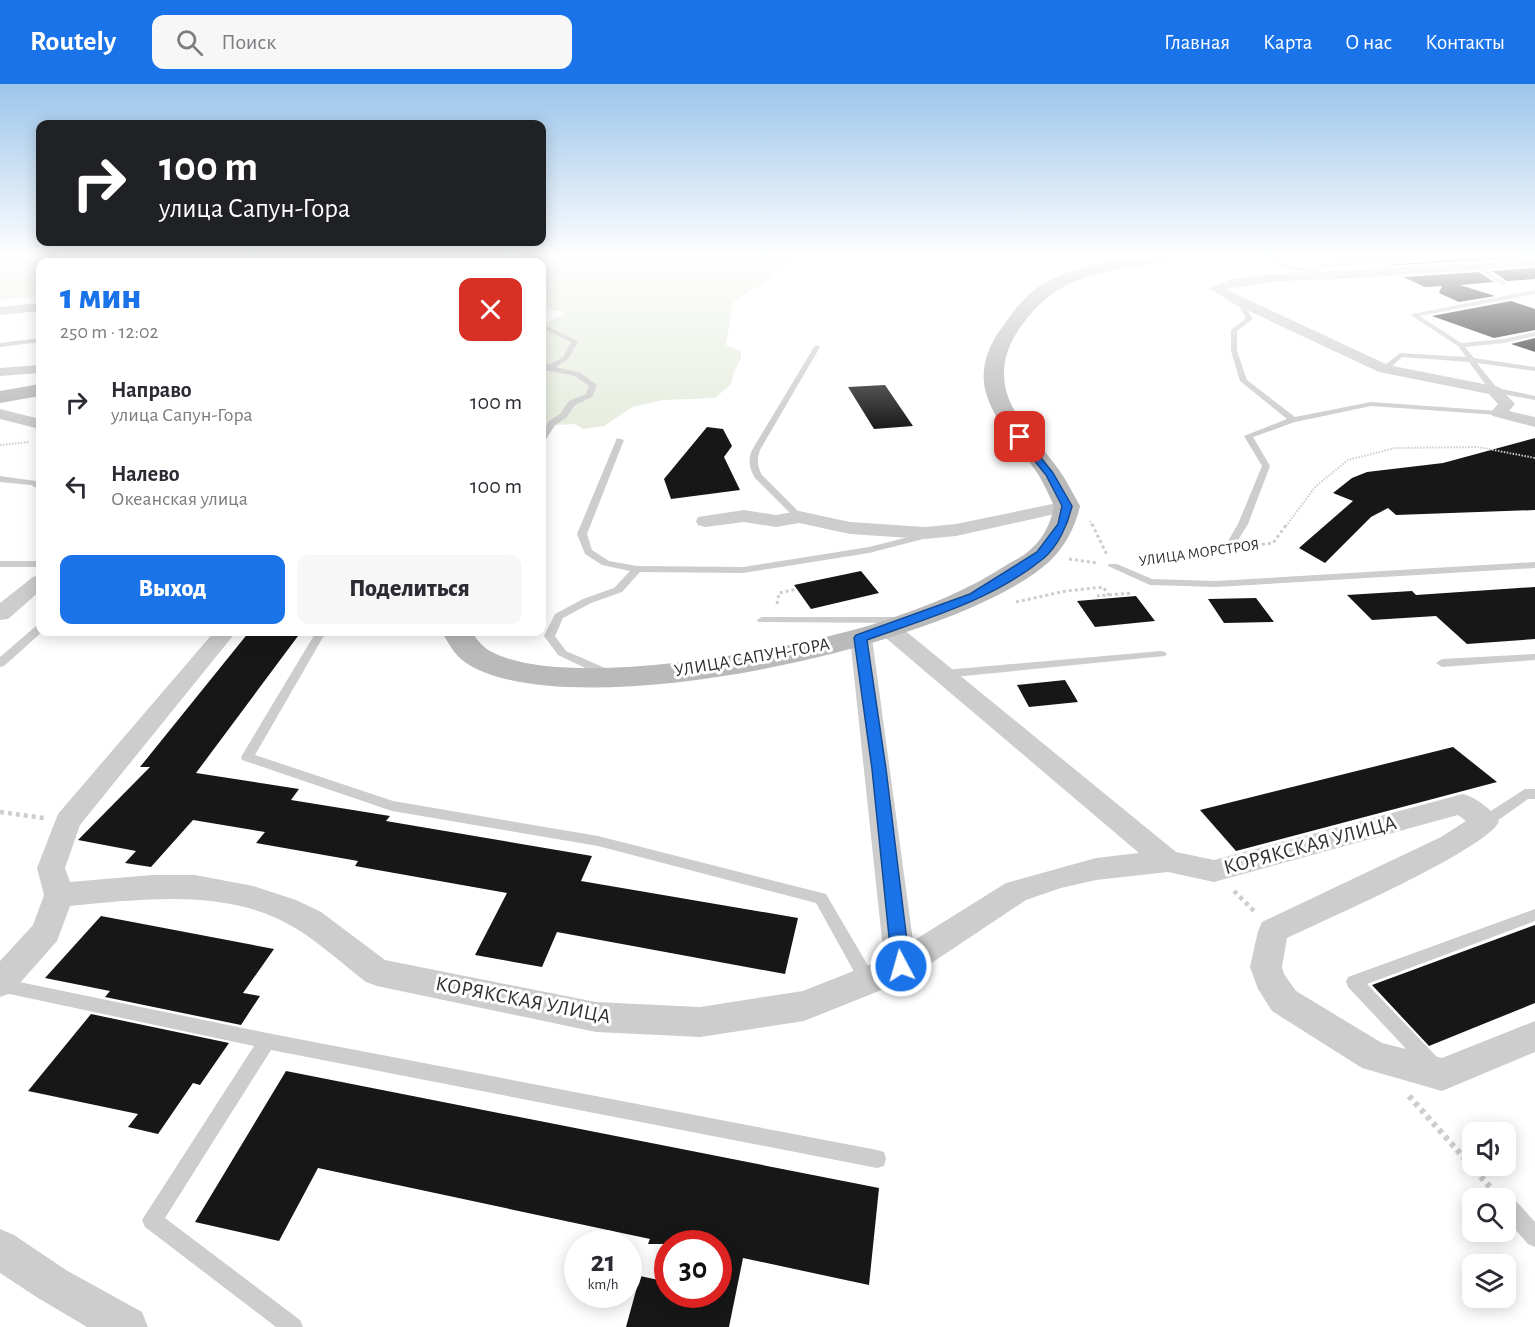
<!DOCTYPE html>
<html lang="ru">
<head>
<meta charset="utf-8">
<style>
	body { margin:0; font-family:"Alegreya Sans",sans-serif; background:#f7f7f7; color:#2b2b33; height:100vh; display:flex; flex-direction:column; font-size:22px; white-space:nowrap }
	* { box-sizing:border-box; margin:0 }
	p { font-size:20px; color:#7c7c81 }
	.icon { flex:none; width:33px; height:33px; fill:none; stroke:currentColor; stroke-width:2; stroke-linecap:round; stroke-linejoin:round }
	.map { position:relative; flex:1; overflow:hidden }
	.sheet { position:absolute; left:36px; top:174px; width:510px; height:378px; display:flex; flex-direction:column; background:#fff; border-radius:12px; box-shadow:0 3px 15px #0003 }
	.sheet>* { flex:none }
	.banner { position:absolute; left:36px; top:36px; width:510px; height:126px; border-radius:12px; box-shadow:0 3px 15px #0003; background:#202124; color:#fff; overflow:hidden }
	.fabs { position:absolute; left:1462px; top:1038px; display:grid; gap:12px }
	.fabs a { display:grid; place-items:center; width:54px; height:54px; border-radius:12px; background:#fff; box-shadow:0 3px 15px #0003; font-size:30px }
	.speed { position:absolute; left:564px; top:1146px; display:flex; gap:12px; font-size:30px; font-weight:700; text-align:center }
	.speed>* { display:grid; place-content:center; width:78px; height:78px; border-radius:50%; background:#fff; box-shadow:0 3px 15px #0003; line-height:1 }
	.speed small { font-size:15px; font-weight:400 }
	.speed .limit { border:9px solid #d22; background:#fff; color:#111 }
	.pin { position:absolute; display:grid; place-items:center; width:51px; height:51px; color:#fff; margin:-26px; border-radius:12px; box-shadow:0 3px 9px #0006 }
	.me { position:absolute; width:66px; margin:-33px; rotate:354deg; stroke-linejoin:round; filter:drop-shadow(0 0 4px #0008) }
	.turn { display:flex; align-items:center; gap:21px; height:126px; padding:0 24px; font-size:27px }
	.turn .icon { width:78px; height:78px; stroke-width:2.5 }
	.turn b { display:block; font-size:42px; line-height:51px }
	.round { display:grid; place-items:center; flex:none; width:63px; height:63px; border-radius:12px; background:#f7f7f7 }
	.overview { display:flex; align-items:center; justify-content:space-between; height:102px; padding:0 24px }
	h1 { font-size:36px; font-weight:800; line-height:45px; color:#1a73e8 }
	.cta { display:flex; gap:12px; margin-top:auto; padding:12px 24px }
	.cta a { flex:1; height:69px; border-radius:12px; background:#1a73e8; color:#fff; font-size:24px; font-weight:800; line-height:69px; text-align:center }
	.cta a+a { background:#f7f7f7; color:#2b2b33 }
	ul { padding:0; list-style:none }
	li { display:flex; align-items:center; gap:18px; height:84px; padding:0 24px }
	li div { flex:1 }
	li b { display:block; font-size:22px }
	li em { font-style:normal }
	header { display:flex; align-items:center; gap:36px; box-sizing:border-box; height:84px; padding:0 30px; background:#1a73e8; color:#fff }
	header strong { font-size:28px }
	nav { display:flex; gap:33px; margin-inline-start:auto; font-size:21px }
	.search { width:420px; height:54px; background:#f7f7f7; display:flex; align-items:center; gap:15px; box-sizing:border-box; padding:0 21px; border-radius:12px; color:#7c7c81; font-size:22px }
	.map>svg:first-child { display:block }
</style>
</head>
<body>
<header>
<strong>Routely</strong>
<div class="search"><svg class="icon" aria-label="search" viewBox="0 0 24 24"><circle cx="10" cy="10" r="6"/><path d="M15 15l6 6"/></svg>Поиск</div>
<nav><a>Главная</a><a>Карта</a><a>О нас</a><a>Контакты</a></nav>
</header>
<div class="map">
<svg width="1535" height="1243" viewBox="0 0 1535 1243">
	<rect width="100%" height="100%" fill="#fff"/>
	<path fill="#e6ecde" d="M0,172H816L786,182L766,199L747,208L733,219L726,261L741,267V274L733,290L731,300L715,314L663,316L632,323L604,342L583,345L575,340L542,342V241L566,229L542,223V178H40V212L0,216Z"/>
	<g fill="none" stroke-linecap="round" stroke-linejoin="round">
		<path fill="#cadfec" fill-rule="evenodd" d="M196,172H200L191,178H187Z"/>
	</g>
	<path fill="#171717" d="M1470,172H1510V175L1377,182L1468,174Z
		M1535,184V195L1507,197L1492,187Z
		M1479,188L1494,198L1460,201L1495,212L1459,218L1439,209L1442,202L1425,203L1403,193Z
		M1511,217L1535,225V246L1494,254L1432,232Z
		M1535,254V268L1511,260Z
		M885,301L913,342L874,345L848,303Z
		M707,343L723,345L732,362L724,373L740,406L671,415L664,395Z
		M1535,354V426L1396,431L1388,424L1371,433L1325,479L1299,464L1353,417L1333,409L1352,394L1367,388L1443,379Z
		M861,487L879,509L811,525L794,501Z
		M1535,503V555L1467,560L1436,532L1372,536L1347,511L1412,507L1416,511Z
		M1136,512L1155,537L1095,543L1077,517Z
		M1256,514L1274,538L1224,539L1208,515Z
		M249,548H301L196,689L299,705L291,716L390,732L386,737L592,772L581,797L798,834L785,890L557,848L542,883L475,871L507,809L355,782L358,777L256,759L265,748L193,736L151,783L125,779L136,767L78,756L150,683H140Z
		M1065,596L1078,618L1029,623L1017,601Z
		M1453,663L1497,698L1236,767L1200,726Z
		M101,832L274,865L243,909L260,912L241,941L105,913L110,907L45,894Z
		M1535,841V919L1429,962L1372,901Z
		M91,930L229,959L200,1001L193,999L158,1050L128,1043L138,1030L28,1007Z
		M286,987L879,1104L869,1201L743,1174L729,1243H626L640,1192L668,1198V1210H718V1160H648L650,1155L318,1084L279,1157L195,1138Z"/>
	<g fill="none" stroke-linecap="round" stroke-linejoin="round">
		<path stroke="#cdcdcd" stroke-width="2" stroke-dasharray="1.5 1.5" stroke-linecap="butt" d="M1231,172L1242,180
			M0,361L29,358
			M1090,437L1092,442
			M1286,442L1316,402L1348,376L1395,364L1478,363L1535,374"/>
		<path stroke="#cdcdcd" stroke-width="3" stroke-dasharray="3 3" stroke-linecap="butt" d="M1092,440L1107,471
			M1250,462L1273,459L1287,440
			M1069,475L1097,479
			M1146,477L1212,467
			M1109,511L1132,509
			M1016,518L1066,507L1103,503L1109,511L1097,512
			M777,520L779,509L797,505"/>
		<path stroke="#cdcdcd" stroke-width="4.5" stroke-dasharray="4 4" stroke-linecap="butt" d="M0,728L44,734
			M1234,807L1254,827"/>
		<path stroke="#cdcdcd" stroke-width="6" stroke-dasharray="4.5 4.5" stroke-linecap="butt" d="M1409,1012L1498,1112"/>
		<path fill="#cdcdcd" fill-rule="evenodd" d="M1265,172H1271C1282,183 1298,183 1314,185L1321,180L1448,172H1468L1323,184L1309,194L1306,192L1310,188C1294,186 1277,185 1265,172Z
			M1480,182L1506,199V201H1502L1478,185Z
			M1535,206V210L1420,232L1461,259L1504,255L1535,248V252L1504,259L1465,263L1474,274L1535,283V287L1477,279L1497,304L1535,312V316L1491,308L1469,278L1402,273L1387,287L1380,285L1400,269L1466,273L1458,262L1412,232V230Z
			M1240,216L1253,235L1237,247V267L1247,296L1295,333L1371,318L1498,327L1502,329L1498,331L1371,322L1295,338L1253,353L1270,382L1248,440L1232,466H1226L1224,464L1238,440L1262,382L1244,352L1287,335L1240,297L1231,267V246L1246,234L1237,218Z
			M542,240L578,257L568,275L556,283L580,289L597,301L592,313L575,321L566,334L555,341L545,357H542V349L549,337L560,330L569,317L586,310L589,302L575,292L545,286L542,281V275L549,281L563,273L571,258L542,244Z
			M40,254V258L0,263V259Z
			M817,261L820,263L760,366C757,375 757,382 762,391L804,433L799,436L796,435L755,394C749,385 748,376 752,366L814,263Z
			M617,354L624,356L587,450L592,466L609,477L637,482L743,483L869,463L928,448L933,451L931,453L869,469L743,489L640,488L622,508L591,519L563,534L555,552L566,567L612,587L614,590L612,593H604L558,571L544,552L555,530L583,515L614,504L630,487L602,481L585,470L577,450Z
			M0,392L36,397L40,400V406L31,401L0,398Z
			M0,477H40V483H0Z
			M1535,478V484L1216,503L1150,501L1108,482L1109,480H1117L1152,495L1216,497Z
			M762,533H901L906,536L901,539L758,538L757,536Z
			M40,541V548H42L4,582L0,583V573L36,542Z
			M316,548H326L255,671L393,717L598,752L826,810L874,892L876,897L874,902L868,904L862,902L816,819L598,762L392,727L242,676L241,673Z
			M1161,567L1165,568L1167,570L1165,572L944,594L938,590L944,586Z
			M1535,570V576L1442,583L1436,579L1442,575Z
			M1525,705H1535V715H1528L1490,742H1480L1478,738L1480,734Z
			M1535,825V837L1367,900L1437,973L1440,979L1437,985L1431,987L1425,985L1348,903L1346,898L1348,893Z
			M0,894L267,949L877,1066L884,1068L886,1075L884,1082L877,1084L271,966L165,1134L300,1236L303,1243H276L145,1143L142,1136L254,962L0,908Z
			M1510,1115L1517,1118L1535,1138V1163L1528,1160L1506,1135V1117Z"/>
		<path fill="#cdcdcd" fill-rule="evenodd" d="M1535,176V182L1341,195L1278,197L1225,205L1388,281L1499,303L1515,320L1509,327L1535,333V343L1493,332L1490,329L1498,320L1489,310L1379,288L1236,221L1209,204L1230,196L1261,191Z
			M40,219V227L0,231V223Z
			M40,281V289L0,292V284Z
			M0,325L40,335V345L0,335Z
			M1067,417L1073,418L1076,422L1073,426L956,452L925,455L850,450L799,439L776,443L744,438L705,443L698,441L696,437L698,433L744,426L776,431L799,427L850,438L925,443L956,440Z
			M40,491V507L8,535L0,536V519L33,493Z
			M889,538L897,540L1176,768L1214,776L1463,710C1477,714 1492,725 1499,738C1483,767 1325,836 1287,854L1282,883L1284,890L1296,907L1382,959L1442,974L1535,937V968L1442,1007L1362,984L1272,927L1258,905L1250,883L1258,847L1262,838L1441,753L1466,737L1458,731L1214,798L1168,788L1096,796L1061,804L1026,816L912,892L879,907L804,937L700,953L596,948L377,902L366,898C344,881 323,862 300,847C234,803 144,815 70,822L57,857L11,909L0,913V877L33,841L44,811L37,784L58,730L214,548H236L80,741L65,784L70,798L152,791H195L253,802L296,816L321,828L385,876L596,918L700,923L803,907L884,875L850,554L853,549L861,547L869,549L872,554L913,857L1006,799L1096,774L1139,769L881,550L878,545L881,540Z
			M0,1145L14,1151L66,1186L142,1228L148,1243H87L38,1214L0,1189Z"/>
		<path fill="#bababa" fill-rule="evenodd" d="M1141,172H1172L1169,175C1101,192 1059,184 1016,250C1002,272 1000,297 1011,320C1023,344 1043,364 1059,386C1067,397 1073,410 1080,422C1076,441 1065,463 1050,477C959,561 581,644 471,582C456,574 450,562 442,548H472C478,557 483,564 494,569C571,607 798,565 880,538C925,523 969,506 1008,480C1016,476 1025,471 1031,465C1044,454 1051,438 1054,422C1049,411 1044,400 1038,390C1020,363 995,340 986,309C980,288 986,267 998,249C1009,234 1019,218 1033,207C1062,184 1105,178 1141,172Z
			M40,300V312L0,319V307Z"/>
	</g>
	<linearGradient id="sky" x2="0" y2="1"><stop stop-color="#9cc5ea"/><stop offset="0.5" stop-color="#fff"/><stop offset="1" stop-color="#fff" stop-opacity="0"/></linearGradient>
	<rect width="1535" height="346" fill="url(#sky)"/>
	<path fill="#1a73e8" stroke="#114b97" stroke-width="1.5" d="M1017,351H1023L1053,389L1072,422C1068,440 1058,462 1044,474C993,516 928,534 867,556L886,685L910,882L908,887L901,889L895,887L892,882L872,685L854,554L856,551L970,510L1037,468L1058,440L1062,422L1046,391L1017,355Z"/>
	<g text-anchor="middle" dominant-baseline="central" stroke-width="6" stroke-linejoin="round" paint-order="stroke">
		<g font-size="15" fill="#303030" stroke="#fff">
			<text transform="translate(1199 469) rotate(-8)">УЛИЦА МОРСТРОЯ</text>
		</g>
		<g font-size="18" fill="#303030" stroke="#fff">
			<text transform="translate(752 574) rotate(-10)">УЛИЦА САПУН-ГОРА</text>
		</g>
		<g font-size="21" fill="#303030" stroke="#fff">
			<text transform="translate(1310 761) rotate(-15)">КОРЯКСКАЯ УЛИЦА</text>
			<text transform="translate(523 916) rotate(11)">КОРЯКСКАЯ УЛИЦА</text>
		</g>
	</g>
</svg>
<div class="fabs">
<a><svg class="icon" aria-label="sound" viewBox="0 0 24 24"><path d="M4 9h4l5-4v14l-5-4H4zM17 9q2 3 0 6"/></svg></a>
<a><svg class="icon" aria-label="search" viewBox="0 0 24 24"><circle cx="10" cy="10" r="6"/><path d="M15 15l6 6"/></svg></a>
<a><svg class="icon" aria-label="layers" viewBox="0 0 24 24"><path d="M12 4l9 5-9 5-9-5zM3 14l9 5 9-5"/></svg></a>
</div>
<div class="speed"><div>21<small>km/h</small></div><div class="limit">30</div></div>
<div class="pin" style="left:1020px;top:353px;background:#d93025"><svg class="icon" aria-label="arrive" viewBox="0 0 24 24"><path d="M6 21V4h12l-3 4 3 4H6"/></svg></div>
<svg class="me" style="left:901px;top:882px" viewBox="-20 -20 40 40"><circle r="17" fill="#1a73e8" stroke="#fff" stroke-width="3"/><path d="M0-11L8 9 0 5-8 9z" fill="#fff"/></svg>
<div class="banner">
<div class="turn"><svg class="icon" aria-label="right" viewBox="0 0 24 24"><path d="M7 20v-9h11M14 6l5 5-5 5"/></svg><div><b>100 m</b>улица Сапун-Гора</div></div>
</div>
<section class="sheet">
<div class="overview"><div><h1>1 мин</h1><p>250 m · 12:02</p></div><a class="round" style="background:#d93025;color:#fff"><svg class="icon" aria-label="close" viewBox="0 0 24 24"><path d="M6 6l12 12M18 6L6 18"/></svg></a></div>
<ul>
<li><svg class="icon" aria-label="right" viewBox="0 0 24 24"><path d="M7 20v-9h11M14 6l5 5-5 5"/></svg><div><b>Направо</b><p>улица Сапун-Гора</p></div><em>100 m</em></li>
<li><svg class="icon" aria-label="left" viewBox="0 0 24 24"><path d="M17 20v-9H6M10 6l-5 5 5 5"/></svg><div><b>Налево</b><p>Океанская улица</p></div><em>100 m</em></li>
</ul>
<div class="cta"><a>Выход</a><a>Поделиться</a></div>
</section>
</div>
</body>
</html>
